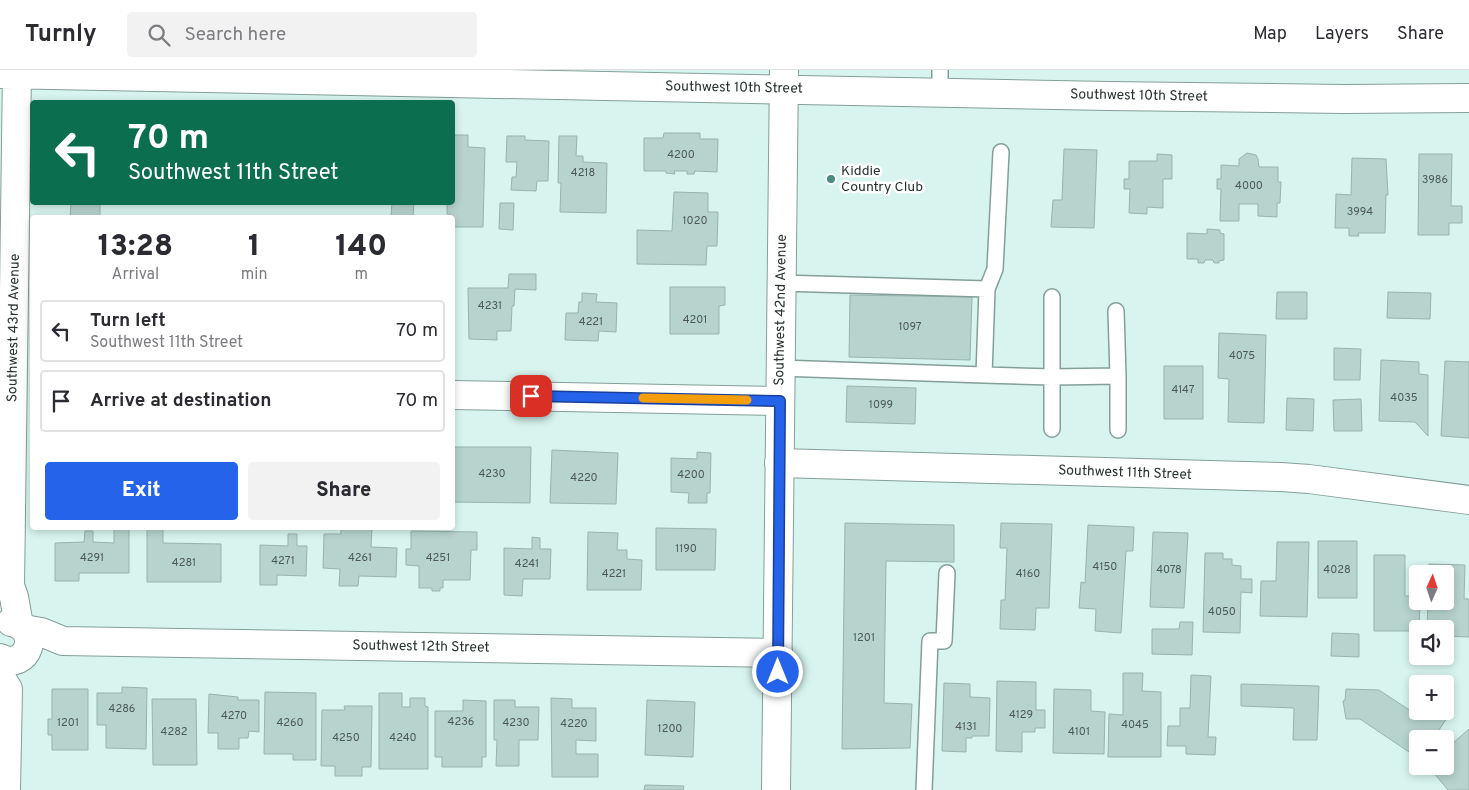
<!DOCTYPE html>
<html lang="en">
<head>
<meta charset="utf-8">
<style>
	body { margin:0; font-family:Overpass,sans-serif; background:#f2f2f3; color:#2b2b33; height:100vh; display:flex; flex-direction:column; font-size:19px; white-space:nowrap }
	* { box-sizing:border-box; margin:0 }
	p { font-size:16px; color:#7c7c81 }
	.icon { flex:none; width:28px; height:28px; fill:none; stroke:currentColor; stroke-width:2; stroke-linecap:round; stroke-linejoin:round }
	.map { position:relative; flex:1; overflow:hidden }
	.sheet { position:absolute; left:30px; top:145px; width:425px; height:315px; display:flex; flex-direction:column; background:#fff; border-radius:5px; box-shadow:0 2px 8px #0003 }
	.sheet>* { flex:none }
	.hud { position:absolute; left:30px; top:30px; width:425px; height:105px; border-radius:5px; box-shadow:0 2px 8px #0003; background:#0b6e4f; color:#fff; overflow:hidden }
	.needle { width:32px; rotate:3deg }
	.tools { position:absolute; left:1409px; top:495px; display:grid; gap:10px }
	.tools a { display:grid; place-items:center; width:45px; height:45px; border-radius:5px; background:#fff; box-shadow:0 2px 8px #0003; font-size:25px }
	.pin { position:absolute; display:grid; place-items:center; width:42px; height:42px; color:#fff; margin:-21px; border-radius:10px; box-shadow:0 2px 8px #0006 }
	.me { position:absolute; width:55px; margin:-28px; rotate:0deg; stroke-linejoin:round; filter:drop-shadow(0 0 4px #0008) }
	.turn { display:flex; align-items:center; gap:18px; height:105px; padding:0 15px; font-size:22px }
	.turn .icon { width:65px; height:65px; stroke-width:2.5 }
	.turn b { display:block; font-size:35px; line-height:42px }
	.eta { display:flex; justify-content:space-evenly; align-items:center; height:85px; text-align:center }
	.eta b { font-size:30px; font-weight:800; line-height:35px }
	.action { display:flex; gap:10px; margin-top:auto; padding:10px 15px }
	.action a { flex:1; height:58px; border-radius:5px; background:#2563eb; color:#fff; font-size:20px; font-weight:800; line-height:58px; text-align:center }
	.action a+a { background:#f2f2f3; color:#2b2b33 }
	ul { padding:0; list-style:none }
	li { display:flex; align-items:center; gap:15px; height:62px; margin:0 10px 8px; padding:0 5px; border:2px solid #e1e1e2; border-radius:5px }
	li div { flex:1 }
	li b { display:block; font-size:19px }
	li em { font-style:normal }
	header { display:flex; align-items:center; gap:30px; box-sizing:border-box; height:70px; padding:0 25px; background:#fff; border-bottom:1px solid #e1e1e2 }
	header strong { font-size:24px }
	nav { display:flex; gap:28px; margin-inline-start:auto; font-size:18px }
	.search { width:350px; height:45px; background:#f2f2f3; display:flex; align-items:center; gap:12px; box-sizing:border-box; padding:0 18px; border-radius:5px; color:#7c7c81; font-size:19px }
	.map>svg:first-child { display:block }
</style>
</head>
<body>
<header>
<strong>Turnly</strong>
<div class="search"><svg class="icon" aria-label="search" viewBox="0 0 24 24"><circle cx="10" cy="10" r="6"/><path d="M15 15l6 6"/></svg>Search here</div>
<nav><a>Map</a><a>Layers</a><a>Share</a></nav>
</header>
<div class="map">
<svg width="1469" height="720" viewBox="0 0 1469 720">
	<rect width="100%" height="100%" fill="#d8f4ee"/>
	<path fill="#b7d3cd" stroke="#98b3ad" d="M664,63H700V69H718L717,102L695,101L694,104H687V101H674L675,104L666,103V101H644V68H663Z
		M452,65H468V77L485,78L483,157H452V148H450V144H447V132H452Z
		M507,66H525V70L549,71L548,111H537L536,121L511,120L512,107H516L517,92H506Z
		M559,66H577L576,86H583V92L607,93L606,143L560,142L561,113H558Z
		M1064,79L1097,80L1094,158L1051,157L1053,130H1062Z
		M1247,83L1256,85L1258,89L1259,97H1278V112H1281L1280,133H1277V147L1258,146V134H1239V151H1220L1221,119H1217V109H1221V95L1239,96V89Z
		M1157,84L1172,85V109H1163V138L1147,137V144L1129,143L1130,119H1124V109H1129V91H1157Z
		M1419,84H1452L1451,136H1462V153H1449V165H1418Z
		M1352,88L1386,89L1388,125H1386L1385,163H1358L1359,166H1349V158H1335L1336,124L1351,125Z
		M674,122L708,123V142H718L717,176H707L706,195L637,194V160L672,161Z
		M100,132V146H128V148H70L71,133Z
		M392,132H414L413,148H391Z
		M500,133H514L513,160L499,159Z
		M1207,159L1220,160V163L1224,164V190L1219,191V193H1214L1213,190H1205L1204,193H1198V189H1187V163L1207,164Z
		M509,204H536V220L515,219L514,236H512L511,261H497V270L469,269L468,218H508Z
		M670,217H725V235L719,236V264H670Z
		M1277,222H1307V249H1276Z
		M1388,222L1431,223L1430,249L1387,248Z
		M582,223L597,224L596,232L617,233L616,262L599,261L598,271L565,270L566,243H578L579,232H582Z
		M850,225L972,227L970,290L849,287Z
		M1219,263L1266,265L1264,353L1228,352L1229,309L1218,308Z
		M1334,278L1361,279L1360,310H1334Z
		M1381,290L1419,292V304L1428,305V366L1415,352L1379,351Z
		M1445,291L1469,292V368L1441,366Z
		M1164,296H1203V349H1164Z
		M847,316L916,318L915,354L846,352Z
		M1287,328L1314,329L1313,361L1286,360Z
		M1361,329L1362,361H1334L1333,330Z
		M452,377H531L530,433L452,432Z
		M552,380L618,383L616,434L550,433Z
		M697,382L711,383L710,423H707V433H688L689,423L671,422V388L697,389Z
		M845,453L954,455V492L886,491L884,633L912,634L910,678L842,679Z
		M1001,453L1052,454L1049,538H1036L1035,560L1000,559L1001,530H1005L1007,478H1000Z
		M1088,455L1134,457L1133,481H1126L1121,563L1095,561L1096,539L1079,538L1081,512L1085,513Z
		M114,458H129V503H79V511H55V473L84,472L85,461H93V472L114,473Z
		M341,458H372L371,477L397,478L396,507L359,506L358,516H339L340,499L323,498L324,464H341Z
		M656,458L716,459L715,500H656Z
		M147,459H163V473L221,474V512H147Z
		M411,461L477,462V480H471L470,510H443V518H440V521H432V518H419V496L406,495V479H411Z
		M588,462L618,463L617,480H627V489L642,490L641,520H587Z
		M1153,462L1188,463L1184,538L1150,537Z
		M288,464H297V476H307L306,506L277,505V515H260V475L288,476Z
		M532,467L540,468V479H551L550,509H523L522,526L504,525V478L532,479Z
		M1318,471H1357V528H1318Z
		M1277,472H1309L1307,547L1260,546L1261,511H1276Z
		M1205,483H1223V489H1232V495L1241,496V509H1252V523L1241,522L1240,563L1203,562Z
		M1374,485H1405V526H1418V531H1420L1419,559H1418V561H1374Z
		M1429,494L1465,495L1464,529H1469V567L1445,566V559H1427L1428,531H1445V504H1428Z
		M1180,552H1193L1192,585L1152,584V559H1179Z
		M1332,563L1359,564V587L1331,586Z
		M1123,603H1143L1142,621L1161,622V687H1108L1109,644L1123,645Z
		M1191,605L1211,606L1208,667H1216L1215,685L1186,684V676H1167L1168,656H1180V638H1190Z
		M997,611L1036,612V640H1045V658H1035V662H1022V682L996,681Z
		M944,613L970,614V627L990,628L989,666H972V668H966V682L942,681Z
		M1241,614L1319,616L1317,670H1293L1294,638L1241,636Z
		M122,617L147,618L146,679L106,678V655H97V623H122Z
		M52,619H88V680H52V665H48V649H52Z
		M1054,619L1091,620V641L1105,642L1104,684L1053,683Z
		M1346,619L1379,620L1411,641L1418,632V641H1445V634L1453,639L1433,669H1418V688L1360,649H1346L1343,631L1345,630Z
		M265,622L316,623V690H293V684H264Z
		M379,623H402V637H410V628H425V636L428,637V699H379Z
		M209,624L238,627V630H259V662L249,661L248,668H239V679H218V663H208Z
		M551,628L572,629V638H596V671L576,670V684H598V707H552Z
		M152,629H196L197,695H153Z
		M463,630L486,631V687H482V697H442V687H435V641H463Z
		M494,630H515V637H539L538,670H519V696H496L497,670H494Z
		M647,630L695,632L693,687L645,685Z
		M344,636H372L371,697H362V706H335V696H321L322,640H345Z
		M1469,659V720H1448L1428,696H1445V680Z
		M645,715L684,716L683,720H644Z"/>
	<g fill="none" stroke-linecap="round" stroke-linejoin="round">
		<g stroke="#849f99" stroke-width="18">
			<path id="lane" d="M940,23V0
				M987,219L995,199L1001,82
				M780,298L984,305L987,219L781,213
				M984,305L1052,307V227
				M1118,306V360
				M1052,359V307L1118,306L1116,241
				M924,720L930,571H944L947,503"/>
		</g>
		<g stroke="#849f99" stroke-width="30">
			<path id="street" d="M17,0L10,516L14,527L19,555
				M0,4L1108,26L1344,29L1469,28
				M452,325L780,331
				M779,393L1281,407L1309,409L1469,430
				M24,559L41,562L63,571L778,583
				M0,588C28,602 43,558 11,552
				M0,602L3,611L8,619L6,720"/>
		</g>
		<g stroke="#849f99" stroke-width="30">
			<path id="primary" d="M776,720L784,0"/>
		</g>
		<use href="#lane" stroke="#fff" stroke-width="15"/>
		<use href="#street" stroke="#fff" stroke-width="28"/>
		<use href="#primary" stroke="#fff" stroke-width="28"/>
	</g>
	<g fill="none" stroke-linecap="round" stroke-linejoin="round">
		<g stroke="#184099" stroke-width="12">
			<path id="route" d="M531,326L780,331L778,602"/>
		</g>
		<use href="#route" stroke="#2563eb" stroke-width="9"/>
		<path stroke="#f59e0b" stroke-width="9" d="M643,328L747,330"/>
	</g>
	<circle fill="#498d81" stroke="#fff" stroke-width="2" cx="831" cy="109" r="5"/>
	<g text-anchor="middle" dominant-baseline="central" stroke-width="5" stroke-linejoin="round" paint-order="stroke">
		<g font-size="11" fill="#4c5a57">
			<text x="681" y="85">4200</text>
			<text x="583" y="103">4218</text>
			<text x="1435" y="110">3986</text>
			<text x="1249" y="116">4000</text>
			<text x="1360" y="142">3994</text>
			<text x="695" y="151">1020</text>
			<text x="490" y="236">4231</text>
			<text x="695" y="250">4201</text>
			<text x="591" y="252">4221</text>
			<text x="910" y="257">1097</text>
			<text x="1242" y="286">4075</text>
			<text x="1183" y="320">4147</text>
			<text x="1404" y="328">4035</text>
			<text x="881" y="335">1099</text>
			<text x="492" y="404">4230</text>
			<text x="691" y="405">4200</text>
			<text x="584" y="408">4220</text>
			<text x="686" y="479">1190</text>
			<text x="92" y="488">4291</text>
			<text x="360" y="488">4261</text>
			<text x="438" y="488">4251</text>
			<text x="283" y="491">4271</text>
			<text x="184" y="493">4281</text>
			<text x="527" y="494">4241</text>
			<text x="1105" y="497">4150</text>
			<text x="1169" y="500">4078</text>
			<text x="1337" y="500">4028</text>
			<text x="614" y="504">4221</text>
			<text x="1028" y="504">4160</text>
			<text x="1222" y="542">4050</text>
			<text x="864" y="568">1201</text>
			<text x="122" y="639">4286</text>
			<text x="1021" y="645">4129</text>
			<text x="234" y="646">4270</text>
			<text x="461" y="652">4236</text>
			<text x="68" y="653">1201</text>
			<text x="290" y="653">4260</text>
			<text x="516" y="653">4230</text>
			<text x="574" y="654">4220</text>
			<text x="1135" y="655">4045</text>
			<text x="966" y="657">4131</text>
			<text x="670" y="659">1200</text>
			<text x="174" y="662">4282</text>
			<text x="1079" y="662">4101</text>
			<text x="346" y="668">4250</text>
			<text x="403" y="668">4240</text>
		</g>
		<g font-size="14" fill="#283230" stroke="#fff">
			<text transform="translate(734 18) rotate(1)">Southwest 10th Street</text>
			<text transform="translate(1139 26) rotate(1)">Southwest 10th Street</text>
			<text transform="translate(781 240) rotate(-89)">Southwest 42nd Avenue</text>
			<text transform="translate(14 258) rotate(-89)">Southwest 43rd Avenue</text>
			<text transform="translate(1125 403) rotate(2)">Southwest 11th Street</text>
			<text transform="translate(421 577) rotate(1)">Southwest 12th Street</text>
		</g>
		<g font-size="14" fill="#283230" stroke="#fff" text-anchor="start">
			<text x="841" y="101">Kiddie<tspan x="841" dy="16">Country Club</tspan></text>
		</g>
	</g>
</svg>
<div class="tools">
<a><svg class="needle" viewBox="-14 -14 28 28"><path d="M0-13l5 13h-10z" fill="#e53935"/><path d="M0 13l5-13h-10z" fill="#7c7c81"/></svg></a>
<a><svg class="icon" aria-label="sound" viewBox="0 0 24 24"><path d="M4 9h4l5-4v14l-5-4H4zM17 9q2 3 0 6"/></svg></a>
<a>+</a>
<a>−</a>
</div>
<div class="pin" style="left:531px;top:326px;background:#d93025"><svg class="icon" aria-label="arrive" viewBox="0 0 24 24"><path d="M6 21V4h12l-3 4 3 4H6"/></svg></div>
<svg class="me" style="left:778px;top:602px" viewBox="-20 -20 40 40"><circle r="17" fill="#2563eb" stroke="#fff" stroke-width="3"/><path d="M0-11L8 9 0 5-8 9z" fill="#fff"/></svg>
<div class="hud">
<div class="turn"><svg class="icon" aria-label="left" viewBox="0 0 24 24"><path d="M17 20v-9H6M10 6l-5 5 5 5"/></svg><div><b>70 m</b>Southwest 11th Street</div></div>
</div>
<section class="sheet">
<div class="eta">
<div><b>13:28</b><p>Arrival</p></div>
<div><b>1</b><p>min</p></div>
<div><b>140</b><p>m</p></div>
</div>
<ul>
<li><svg class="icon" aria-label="left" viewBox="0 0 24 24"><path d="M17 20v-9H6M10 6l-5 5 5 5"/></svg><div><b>Turn left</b><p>Southwest 11th Street</p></div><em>70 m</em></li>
<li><svg class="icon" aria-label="arrive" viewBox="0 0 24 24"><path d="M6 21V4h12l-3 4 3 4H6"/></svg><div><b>Arrive at destination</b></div><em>70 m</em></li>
</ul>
<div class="action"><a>Exit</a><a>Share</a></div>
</section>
</div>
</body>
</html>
